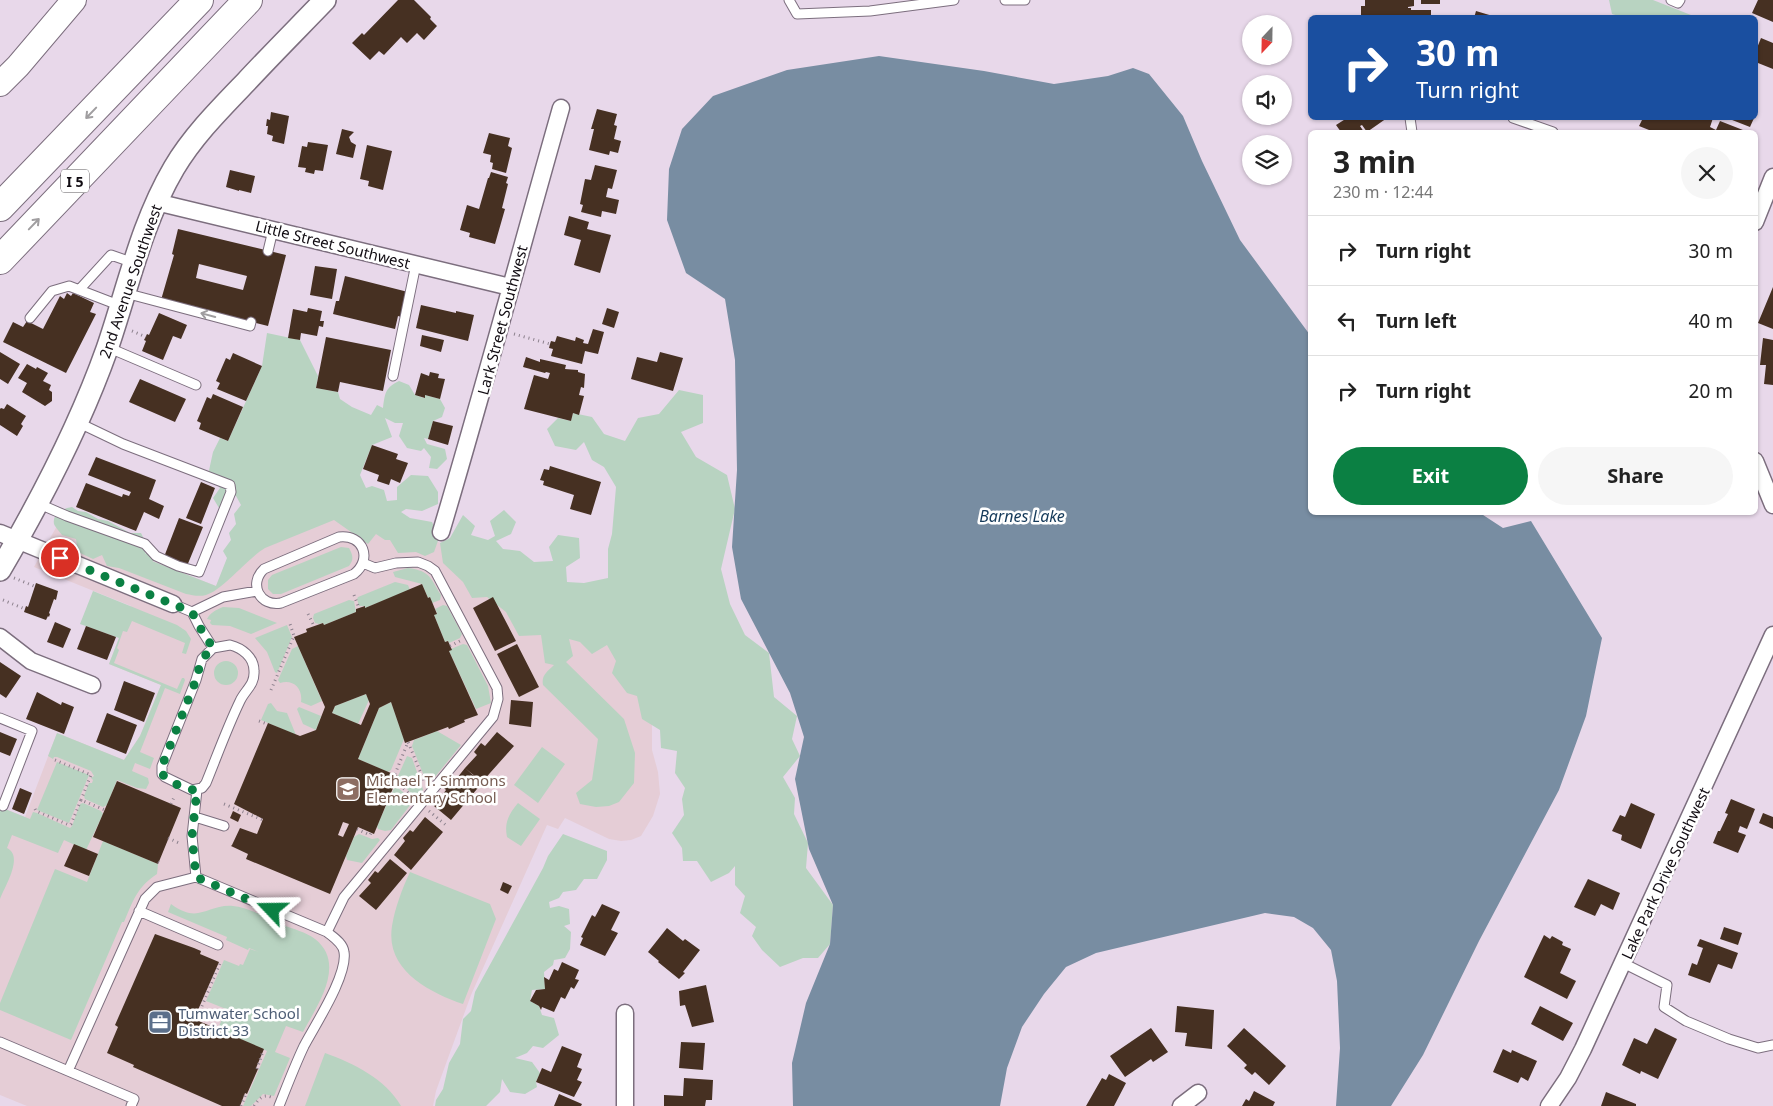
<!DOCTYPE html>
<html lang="en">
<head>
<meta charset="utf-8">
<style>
	body { margin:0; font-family:"Noto Sans",sans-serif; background:#f6f6f6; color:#222; height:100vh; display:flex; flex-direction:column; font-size:19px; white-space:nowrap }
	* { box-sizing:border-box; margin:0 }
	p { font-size:16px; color:#767676 }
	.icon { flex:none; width:28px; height:28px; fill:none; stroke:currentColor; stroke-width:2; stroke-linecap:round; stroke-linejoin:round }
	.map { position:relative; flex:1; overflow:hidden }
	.drawer { position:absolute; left:1308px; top:130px; width:450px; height:385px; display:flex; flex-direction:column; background:#fff; border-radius:8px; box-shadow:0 1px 4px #0004 }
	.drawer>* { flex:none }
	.top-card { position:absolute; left:1308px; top:15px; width:450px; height:105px; border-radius:8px; box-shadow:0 1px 4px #0004; background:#1a4fa0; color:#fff; overflow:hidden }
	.needle { width:32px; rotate:202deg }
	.fabs { position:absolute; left:1242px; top:15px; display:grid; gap:10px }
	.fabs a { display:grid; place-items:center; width:50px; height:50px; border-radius:50%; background:#fff; box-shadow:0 1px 4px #0004; font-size:25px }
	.pin { position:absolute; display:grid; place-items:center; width:42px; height:42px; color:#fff; margin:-21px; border:2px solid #fff; border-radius:50%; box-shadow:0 1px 5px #0007 }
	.me { position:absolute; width:55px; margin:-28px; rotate:293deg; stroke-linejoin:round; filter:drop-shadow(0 0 4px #0008) }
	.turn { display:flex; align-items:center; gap:18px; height:105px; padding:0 25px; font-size:22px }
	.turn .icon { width:65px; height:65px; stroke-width:2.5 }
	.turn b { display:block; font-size:35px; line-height:42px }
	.round { display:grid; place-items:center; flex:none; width:52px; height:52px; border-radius:26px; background:#f6f6f6 }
	.summary { display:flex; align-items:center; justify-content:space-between; height:85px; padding:0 25px }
	h1 { font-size:30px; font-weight:700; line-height:38px }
	.button { display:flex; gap:10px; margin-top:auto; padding:10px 25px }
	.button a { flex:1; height:58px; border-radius:30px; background:#0b8043; color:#fff; font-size:20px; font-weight:700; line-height:58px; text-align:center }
	.button a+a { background:#f6f6f6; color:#222 }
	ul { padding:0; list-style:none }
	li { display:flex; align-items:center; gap:15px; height:70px; padding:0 25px; border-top:1px solid #e0e0e0 }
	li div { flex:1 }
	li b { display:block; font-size:19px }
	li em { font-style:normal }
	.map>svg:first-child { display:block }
</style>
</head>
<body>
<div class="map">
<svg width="1773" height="1106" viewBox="0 0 1773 1106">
	<rect width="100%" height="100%" fill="#e8d8ea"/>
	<path fill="#e5cdd6" d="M263,472L619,614L652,689V750L658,772L660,794L653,816L641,836L631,840L621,841L609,839L565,818L558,829L547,825L471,995L436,1091L433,1106H27L0,1095V807L25,817L57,733L124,760L140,736L161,685L109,664L131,606L34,567L58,524L216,586Z"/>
	<path fill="#b8d3c1" d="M1609,0H1653L1696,17H1622L1612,14Z
		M267,333L300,340L318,376L316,388L338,392L340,399L352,407L371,415L377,405L383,408C385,393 385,388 399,381L409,385L415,395L424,398L425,395L440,399L445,408L442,417L433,421L428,439L424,438L427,444L445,449L447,459L437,469L429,468L431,457L424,448L421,451L407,448L399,436L403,423H395L385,418L392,437L372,445L360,475L366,488L372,486L384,490L387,501L397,500V487L411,475L428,476L438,492V504L422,511L406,509L401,512L410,518L432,522L439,538L434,552L425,556L416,552L398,553L390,540H385L376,534L368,544L334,520L265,548C248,558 222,591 206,595C199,597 192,595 186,594L119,568L107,566L102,555L93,559L78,552L76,539L62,535C60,532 55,527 54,524C52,513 64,508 72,507L78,511L86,512L98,519L108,521L130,533H141L147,545L145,554L147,552L158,551L165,560L152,561L216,586L227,558L223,551L231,540L229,533L236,524L234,514L241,505L236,496H227V503L219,508L213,498L220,488L208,475L213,452L220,438L228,441L262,366Z
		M679,390L703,395V423L681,432L696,457L727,475L735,509L721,569L730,604L745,635L769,653L774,697L797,716L792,739L800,756L783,777L795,798L794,814L808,843L806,868L833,905L830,944L818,958H803L780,967L762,950L752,936L756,927L740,913L745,896L735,885V866L729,873L711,882L697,861H683L682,848L672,833L684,815L682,799L685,788L675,773L677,751L661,748L660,730L642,719L637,696L627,693L612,673L616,661L607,645L592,654L580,642L569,639L573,656L566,662L624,719L635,753L634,783L619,802L609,806L596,807L580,804L576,793L592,780L598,739L543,685C541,675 548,671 554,665L545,663L541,635L519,636L506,612L487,597L472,598L463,582L443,563L440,543L450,538L463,515L475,526L471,535L488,540L495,536L490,521L504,510L516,522L511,534L496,541L503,549L520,551L534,562L553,561L549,547L558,535L579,538L580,558L566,567L567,582L584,583L608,578V549L612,534L616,487L604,467L592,460L584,442L576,450L555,446L547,429L558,418L571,421L573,413L592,417L604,434L625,441L638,418L659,414Z
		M341,547L349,548C353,555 354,560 349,566L281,594H273L268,589V580L272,575Z
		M408,568C431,571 430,578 441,595L440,600L432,603L430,597L428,598L422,584L395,577L393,572Z
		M395,582L408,585L410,590L365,608L364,606H359L357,599L358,597Z
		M93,591L177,625L186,631L191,639L186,654L182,653L185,643L132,621L127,632L123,631L117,648L119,650L114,663L177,689L182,678H184L185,680L180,694L165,688L140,752L154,758L150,769L135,763L132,771L148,778L149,783L146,789L137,788L117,780L107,805L103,807L85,799L84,796L89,783H92L93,780L91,778L94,776L91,771L57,757H54L53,759L48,756L57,733L124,760L140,736L161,685L109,664L119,638L80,624Z
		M349,600L354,601L356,612L324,625L323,623L319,624L315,623L313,618L314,614Z
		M443,605L447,606L462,634L460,638L449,643L448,641L445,642L434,615L437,613L435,609Z
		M223,607L239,608L277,623L251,634L230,626L212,625L210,623L211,620L207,619C211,612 216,610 223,607Z
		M287,625L292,637L277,673L275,672L267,652L255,638Z
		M463,644L467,645L488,686L491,703L476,709L449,651L451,650V649Z
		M298,646L322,701L311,706L301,702C303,688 293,679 280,683L278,680L292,649Z
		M214 673a12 12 0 1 1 24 0a12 12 0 1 1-24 0Z
		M366,694L369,700L358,724L332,713L335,706Z
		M391,702L404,739L391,770L388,772L358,759L379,708Z
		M271,703L277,711L287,713L296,735L261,720L268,704Z
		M299,707L321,716L316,730L303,724L297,709Z
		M437,731L461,745L430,783L426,781L412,746L414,740Z
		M542,747L565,764L538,803L514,785Z
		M407,756L412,758L422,786L423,790L418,795H413L399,781L398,776Z
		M57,762L89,775L69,823L37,810Z
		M397,787L410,798L411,804L391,830L385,831L378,829L377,826L394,788Z
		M83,803L101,811L103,814L86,850L64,840L58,853L12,835L7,848C24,856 5,886 0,899V807L30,819L33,812L37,813L70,828L72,826L80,804Z
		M518,803L540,819L521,846L507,837C504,822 509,814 518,803Z
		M359,834L372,839L378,838L380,840L362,863L347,860L346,856L354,837Z
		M563,834L607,851V860L597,879H584L576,890L563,892L559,898L549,902L550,908L559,906L569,909L570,924L564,926L571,932L570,949L565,958L554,960L553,965L544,972L545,989L532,990L530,1001L539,1006L542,1015L554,1018L559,1035L543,1048L533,1046L527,1053L515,1058L532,1062L540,1073L536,1082L537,1087L525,1094L510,1092L502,1079L500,1092L486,1106H435L436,1100L443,1089L449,1063L460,1044L463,1019L471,1011L475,992L543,868L548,856Z
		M103,841L158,864L157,874C137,887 133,901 124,922H122L71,1040L0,1010V1003L55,869L87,882Z
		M410,872L490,904L496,919L463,1004C429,992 385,970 392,926C395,908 402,889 410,872Z
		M171,904C199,925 207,904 233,906C248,907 269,919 283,925C293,929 306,932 315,939C347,964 317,1006 303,1032L286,1026L275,1052L290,1058L274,1096L263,1094L251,1106H243L267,1051L218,1029L226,1009L206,1001L224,960L239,966L240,964L243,965L250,949L259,952L249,948L248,950L226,940L227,937L168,912Z
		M325,1053C353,1063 386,1079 401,1106H305Z"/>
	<path fill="#788da2" d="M879,56L984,71L1054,84L1108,76L1133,68L1149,74L1183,116L1202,161L1240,240L1310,335V512L1480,513L1503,528L1531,521L1602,638L1586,716L1559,790L1479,941L1423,1055L1391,1106H1336L1340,1048L1337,981L1331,950L1313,928L1294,917L1265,913L1096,953L1066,967L1044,994L1022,1027L1007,1068L1000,1106H793L792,1063L806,1003L830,944L833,905L809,849L795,779L804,737L790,693L741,599L732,547L737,470L735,360L725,299L686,273L667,220L669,169L682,129L713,96L787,70Z"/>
	<path fill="#463022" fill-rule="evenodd" d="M398,0H414L431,17L430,19L437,26L424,40L417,33L407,43L401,37L384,55L379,51L370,60L352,43L362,33L364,35Z
		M1365,0H1414V6L1408,7V8H1411V10H1431V18H1361V6H1365Z
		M1421,0H1440V4H1421Z
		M1758,0H1773V22L1752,13Z
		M1476,11L1496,17V18H1474Z
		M1761,38L1773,43V69L1758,63L1755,70V53Z
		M597,109L617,114L614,125L617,126L614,139L621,141L618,153L610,151L609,155L589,150L594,129H591Z
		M271,112L289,116L284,144L272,141L273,136L267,134L268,126H266L267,119L270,120Z
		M1347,118H1387L1367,132L1362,125L1360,126L1364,132H1341L1336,125Z
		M1637,118H1713L1710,127L1716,130L1720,121L1748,132H1673L1669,131L1668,132H1654L1639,126L1642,120Z
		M1727,118H1754L1750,127Z
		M342,129L354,132L349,137L351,142L356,145L353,158L336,154Z
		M489,133L510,138L508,146L512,148L506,173L492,169L493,163L490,162L491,155L483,153Z
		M308,142L328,145L323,171L315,170L314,174L305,172L306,168L298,167L302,146L307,147Z
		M367,145L392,151L383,190L368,186L369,181L360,179Z
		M595,165L617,170L612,189L608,188L606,197L619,200L616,214L602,211L601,217L581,212L583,205L580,204L585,179L591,180Z
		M230,170L255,176L251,193L239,190V191L226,187Z
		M491,172L508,177L506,183L508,184L502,208L505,209L495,244L469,237L470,233L460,230L467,205L479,209L488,178H489Z
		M569,216L589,222L587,229L611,235L600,273L574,265L581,240L564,235Z
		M178,229L286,255L268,326L161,300L174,255L172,254ZM199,264L247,276L243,290L196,278Z
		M315,266L337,269L332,299L310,295Z
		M345,276L408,292L401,317L398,316L395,329L333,314L336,301H339Z
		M1773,287V329L1758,323Z
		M67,293L71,296L73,293L94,303L90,312L96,314L66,373L3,342L13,322L23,327L27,321L43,329L60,296L64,299Z
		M421,305L456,313V311L474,315L468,341L416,328Z
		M308,308L322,311L320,321H324L323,327L319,326L317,336L301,333L300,340L288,338L293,309L307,312Z
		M607,308L619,312L614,328L602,324Z
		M159,313L187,325L181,339L173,336L163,360L142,351L146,341L144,340L147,334L149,335Z
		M593,329L604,332L598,354L585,351L582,364L551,356L553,349L549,348L550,344L551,341L555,342L557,336L575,341L576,337L584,340L583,343L588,344Z
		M422,335L444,340L441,352L420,346Z
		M326,337L391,350L383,391L340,382L338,392L316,388Z
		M1763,338L1773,340V385L1764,384L1766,365H1760Z
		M0,352L20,364L8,384L0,379Z
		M660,352L683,358L673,391L631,379L637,357L657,362Z
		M233,353L262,366L246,401L217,389L220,383L216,381L226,358L230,360Z
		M526,357L540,362V359L566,365L565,369L578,370V372L585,374L584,388L581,387L579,395L584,396L579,415L573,413L571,421L524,409L534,375L548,379L550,373L546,372L545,373L523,367Z
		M27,364L36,369L37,367L48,373L43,381L51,385L49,390L52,392V401L45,406L22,392L27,383L18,378Z
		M430,372L439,374L438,378L445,379L440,399L425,395V398L415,395L421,373L429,376Z
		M140,379L186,399L175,422L129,402Z
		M213,394L243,407L228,441L199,429L201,423L197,421L207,397L211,399Z
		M7,404L26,416L21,424L23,426L17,436L0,425V409L1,408L4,409Z
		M433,421L453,426L448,445L428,439Z
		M372,445L398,454L396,459L408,463L400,483L391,479L389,485L377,481L379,475L363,469Z
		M96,457L156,480L149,499L164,506L159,519L144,512L136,531L76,507L86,483L122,497L123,494L129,496L131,492L88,475Z
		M550,466L601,482L591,515L570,509L574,495L543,485L544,481L540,480L544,469L549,470Z
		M201,482L215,488L201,524L186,518Z
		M179,518L203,527L187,566L164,557Z
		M36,583L58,591L56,600L54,599L49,613L50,614L49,617L48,616L46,620L24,612L26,606L28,607Z
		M422,584L428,598L430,597L437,614L434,615L445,642L448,641L452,650L449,651L478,715L464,720L465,722L449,729L448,727L405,743L391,702L379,708L358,759L398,776L374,834L358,827L330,894L246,859L248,854L231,846L232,845L240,828L257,834L263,819L234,804L268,723L300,736L316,730L325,707L294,637L307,632L306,629L323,623L324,625L356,612V609L365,606V608ZM366,694L370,704L361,725L332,713L335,706ZM343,822L349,824L343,837L338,835Z
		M493,597L516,641L495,651L473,608Z
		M55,622L71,629L63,648L47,642Z
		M86,626L116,637L107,660L77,649Z
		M517,644L539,687L519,697L497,654Z
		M0,662L21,676L6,698L0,694Z
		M124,681L155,693L144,722L114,710Z
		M37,692L61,705L62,702L74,707L64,734L26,719Z
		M511,700L533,702L531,727L509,724Z
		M107,713L137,725L126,754L96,742Z
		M0,732L17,739L10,756L0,752Z
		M497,732L514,746L482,782L465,768L477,755L474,752L481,743L485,746Z
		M465,768L482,783L451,820L434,806L446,790L444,788L450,780L453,783Z
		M117,781L181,808L158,864L93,837Z
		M20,788L32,793L24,814L12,809Z
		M1731,799L1755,809L1747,829L1740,826L1738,832L1746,835L1738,853L1713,843L1718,831H1720L1728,814L1725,813Z
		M1631,803L1655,814L1641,849L1621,840L1622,835L1612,831L1620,815L1625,817Z
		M233,811L241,815L238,822L230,818Z
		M1763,813L1773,817V829L1759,823Z
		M425,817L443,832L411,870L394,855L405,841L403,838L410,830L413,832Z
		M74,844L98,854L89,876L64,866Z
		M390,859L407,873L376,910L359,896L371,883L368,880L375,871L378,873Z
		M1588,879L1620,893L1613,910L1601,904L1595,916L1574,907Z
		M503,882L512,886L508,894L500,890Z
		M602,904L620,912L611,930L618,933L605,956L580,945L583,938L581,937L592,915L595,917Z
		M1724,927L1742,933L1738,945L1720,939Z
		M667,928L683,941L685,939L700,950L683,972L685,973L679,979L658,962L659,961L648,952Z
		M155,934L194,948L201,951L200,954L219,962L194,1019L264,1049L256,1068L258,1069L247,1094L245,1093L240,1106H222L133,1067L134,1065L107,1053L118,1027L115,1025Z
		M1544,935L1550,939L1552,936L1563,942L1562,945L1571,949L1560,973L1576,981L1567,999L1524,977Z
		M1700,939L1738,953L1732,969L1718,964L1710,983L1688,975L1692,963L1697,965L1703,948L1697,946Z
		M562,962L579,970L575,979L579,980L574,989L571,987L565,999L561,997L554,1012L542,1007L541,1010L539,1006L530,1001L536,990L545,989L544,977L549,980L554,969L558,971Z
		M706,985L714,1022L692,1027L685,1005L680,1006L679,991Z
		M1177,1006L1214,1010L1212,1049L1185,1046L1187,1033L1175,1032Z
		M1540,1006L1573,1023L1563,1041L1531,1024Z
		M1151,1028L1168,1052L1153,1062L1151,1059L1125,1077L1110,1056Z
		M1244,1028L1286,1066L1269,1085L1255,1072L1252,1075L1244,1068L1247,1065L1227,1046Z
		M1655,1028L1677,1039L1658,1079L1641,1071L1640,1074L1622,1065L1634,1038L1647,1044Z
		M681,1042L705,1043L703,1070L679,1068Z
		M562,1046L582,1054L577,1067L582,1069L577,1080L582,1082L574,1097L536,1082L542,1068L551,1072Z
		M1503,1049L1511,1053L1512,1050L1537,1061L1528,1081L1521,1077L1518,1083L1493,1072Z
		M1109,1074L1126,1083L1114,1106H1086L1102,1078L1106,1080Z
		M684,1078L713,1080L712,1100H706L705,1106H664V1095L683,1096Z
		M1254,1091L1275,1102L1273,1106H1242L1246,1099L1249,1101Z
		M1606,1092L1636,1104V1106H1601Z
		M559,1094L582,1104L581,1106H554Z"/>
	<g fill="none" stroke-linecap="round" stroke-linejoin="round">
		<g stroke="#7c6e7e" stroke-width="11">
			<path id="service" d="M789,0L797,14L870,11L954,0
				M1005,0H1025
				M1671,0L1678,3L1680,0
				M1410,118L1412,132
				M1513,118L1553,132
				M268,251L273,230
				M79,290L111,255L134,263
				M125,293L250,326L251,322
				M30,318L52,291L69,286L121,306
				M107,347L196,385
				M393,376L416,264
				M37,503L67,516L145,544L156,556L178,566L199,572L231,492L230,485L123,444L77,422
				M339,537C363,534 373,559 354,574L281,603C260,607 248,584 264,569Z
				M173,604L192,612L199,626L213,648
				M192,612L223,597L257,591
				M230,645C242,648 254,657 254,671C255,685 245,690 240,701C227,728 217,756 206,783L202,788L192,790L165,777L162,774V766L196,680L202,659L213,648Z
				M0,718L32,731L3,806
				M195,817L224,826
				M196,877L327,932C333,937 343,943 344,952C348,975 315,1025 304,1046C295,1065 287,1086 279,1106
				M139,911L218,945
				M327,932L344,897L493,717L498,699L497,688L435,571L428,566L418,562L396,563L375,568L363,563
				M1623,963L1667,985L1664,1007L1686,1021L1729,1039L1758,1048L1773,1045
				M0,1042L134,1099L131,1106
				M68,1071L145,899L157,887L196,877L192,836L197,790"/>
		</g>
		<g stroke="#7c6e7e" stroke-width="19">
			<path id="minor" d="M156,202L510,287
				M1755,222L1773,177
				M1755,461L1773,505
				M441,532C483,391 521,249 561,108
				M0,533L173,604
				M0,637L31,661L92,685
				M625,1013V1106
				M1181,1106L1198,1093
				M1549,1106L1568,1078L1583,1049L1773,635"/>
		</g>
		<g stroke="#7c6e7e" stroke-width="24">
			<path id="tertiary" d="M0,570C41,500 80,425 107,349C128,288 141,224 174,168C193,136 220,109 246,82C272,54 299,27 325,0"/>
		</g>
		<g stroke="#7c6e7e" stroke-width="26">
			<path id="secondary" d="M0,84L18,66L74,0"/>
		</g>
		<g stroke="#7c6e7e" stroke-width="30">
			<path id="motorway" d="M0,207L199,0
				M0,260L248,0"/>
		</g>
		<path stroke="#8c818d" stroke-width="3" stroke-dasharray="1 4" stroke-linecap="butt" d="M132,331L146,337
			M514,334L550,344
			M14,578L34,586
			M354,595L359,608
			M3,600L25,609
			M308,614L314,626
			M450,646L460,641
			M271,690L294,636L289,621
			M259,721L267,724
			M55,760L91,775L81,800
			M395,774L408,742L425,783
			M396,782L412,796
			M171,804L175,795
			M224,804L263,820
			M35,809L36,811L69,825L71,824L81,800L105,810
			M429,811L447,826
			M357,829L370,835L371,833
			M168,838L179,843
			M158,862L161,864
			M196,1020L221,961
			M257,1069L263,1051
			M241,1106L246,1094
			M254,1106C259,1099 262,1094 271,1097"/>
		<use href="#service" stroke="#fff" stroke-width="9"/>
		<use href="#minor" stroke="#fff" stroke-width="16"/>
		<use href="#tertiary" stroke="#fff" stroke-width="21"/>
		<use href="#secondary" stroke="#fff" stroke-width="24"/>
		<use href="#motorway" stroke="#fff" stroke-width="28"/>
	</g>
	<defs><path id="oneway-shaft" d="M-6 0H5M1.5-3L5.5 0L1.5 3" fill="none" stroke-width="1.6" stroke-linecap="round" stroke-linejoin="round" transform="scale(1.25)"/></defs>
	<g stroke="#a09ea0">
		<use href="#oneway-shaft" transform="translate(91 113) rotate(134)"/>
		<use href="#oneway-shaft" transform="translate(34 224) rotate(-46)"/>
		<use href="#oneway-shaft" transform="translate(208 315) rotate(-165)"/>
	</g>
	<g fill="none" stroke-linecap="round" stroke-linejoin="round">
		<path stroke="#0b8043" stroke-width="9" stroke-dasharray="0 16.2" d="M60,558L192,612L199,626L213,648C202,656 199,667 196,680L162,766V774C170,782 185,790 197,790L192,836L196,877L272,910"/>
	</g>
	<defs>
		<g id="school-square" transform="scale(1.25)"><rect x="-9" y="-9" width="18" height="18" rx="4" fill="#8d6e63" stroke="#fff"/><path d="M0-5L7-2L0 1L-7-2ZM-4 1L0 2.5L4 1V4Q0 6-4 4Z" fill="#fff"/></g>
		<g id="office-square" transform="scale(1.25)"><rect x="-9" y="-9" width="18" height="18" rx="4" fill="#5c6f8a" stroke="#fff"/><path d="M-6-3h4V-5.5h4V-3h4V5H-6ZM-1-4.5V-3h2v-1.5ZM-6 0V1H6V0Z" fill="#fff"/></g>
	</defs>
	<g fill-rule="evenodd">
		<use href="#school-square" x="348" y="789"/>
		<use href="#office-square" x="160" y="1022"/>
	</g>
	<g text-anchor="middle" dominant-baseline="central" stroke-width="5" stroke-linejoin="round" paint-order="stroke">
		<rect fill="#fff" stroke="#585559" stroke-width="1" x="61" y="169.5" width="28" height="23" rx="4"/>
		<g font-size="14" font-weight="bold" fill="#110c12">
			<text x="75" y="181">I 5</text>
		</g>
		<g font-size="15" fill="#110c12" stroke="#fff">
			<text transform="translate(333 244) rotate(14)">Little Street Southwest</text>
			<text transform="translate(130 281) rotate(-71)">2nd Avenue Southwest</text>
			<text transform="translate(502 320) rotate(-75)">Lark Street Southwest</text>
			<text transform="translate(1665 873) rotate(-65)">Lake Park Drive Southwest</text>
		</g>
		<g font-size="15" fill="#785e54" stroke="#fff" text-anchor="start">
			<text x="366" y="780">Michael T. Simmons<tspan x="366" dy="17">Elementary School</tspan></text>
		</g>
		<g font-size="15" fill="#4e5e75" stroke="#fff" text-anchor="start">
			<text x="178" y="1013">Tumwater School<tspan x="178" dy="17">District 33</tspan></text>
		</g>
		<g font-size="16" font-style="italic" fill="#153a5a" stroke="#fff">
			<text x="1022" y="516">Barnes Lake</text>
		</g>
	</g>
</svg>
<div class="fabs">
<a><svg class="needle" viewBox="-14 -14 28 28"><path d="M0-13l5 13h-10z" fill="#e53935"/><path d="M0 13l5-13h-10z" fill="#767676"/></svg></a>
<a><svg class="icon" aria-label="sound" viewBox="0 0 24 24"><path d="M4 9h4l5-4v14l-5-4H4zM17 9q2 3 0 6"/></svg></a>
<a><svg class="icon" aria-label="layers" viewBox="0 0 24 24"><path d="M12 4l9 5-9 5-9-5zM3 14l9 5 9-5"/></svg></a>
</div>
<div class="pin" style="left:60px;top:558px;background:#d93025"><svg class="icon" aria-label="arrive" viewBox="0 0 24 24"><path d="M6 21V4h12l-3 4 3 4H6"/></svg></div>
<svg class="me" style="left:272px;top:910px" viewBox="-20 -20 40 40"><path d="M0-17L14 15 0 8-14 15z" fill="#0b8043" stroke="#fff" stroke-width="4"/></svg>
<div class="top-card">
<div class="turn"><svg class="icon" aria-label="right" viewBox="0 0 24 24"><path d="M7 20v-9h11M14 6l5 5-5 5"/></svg><div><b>30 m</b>Turn right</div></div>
</div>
<section class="drawer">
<div class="summary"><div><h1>3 min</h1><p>230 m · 12:44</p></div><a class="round"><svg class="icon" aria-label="close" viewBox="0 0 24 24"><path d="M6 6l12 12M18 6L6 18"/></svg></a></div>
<ul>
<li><svg class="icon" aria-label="right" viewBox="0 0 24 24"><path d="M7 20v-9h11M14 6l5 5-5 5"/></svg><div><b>Turn right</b></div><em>30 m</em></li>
<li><svg class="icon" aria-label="left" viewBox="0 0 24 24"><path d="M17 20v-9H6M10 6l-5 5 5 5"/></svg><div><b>Turn left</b></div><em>40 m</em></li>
<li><svg class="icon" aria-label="right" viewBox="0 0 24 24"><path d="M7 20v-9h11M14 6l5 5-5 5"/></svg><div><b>Turn right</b></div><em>20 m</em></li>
</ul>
<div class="button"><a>Exit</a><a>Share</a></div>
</section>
</div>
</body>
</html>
